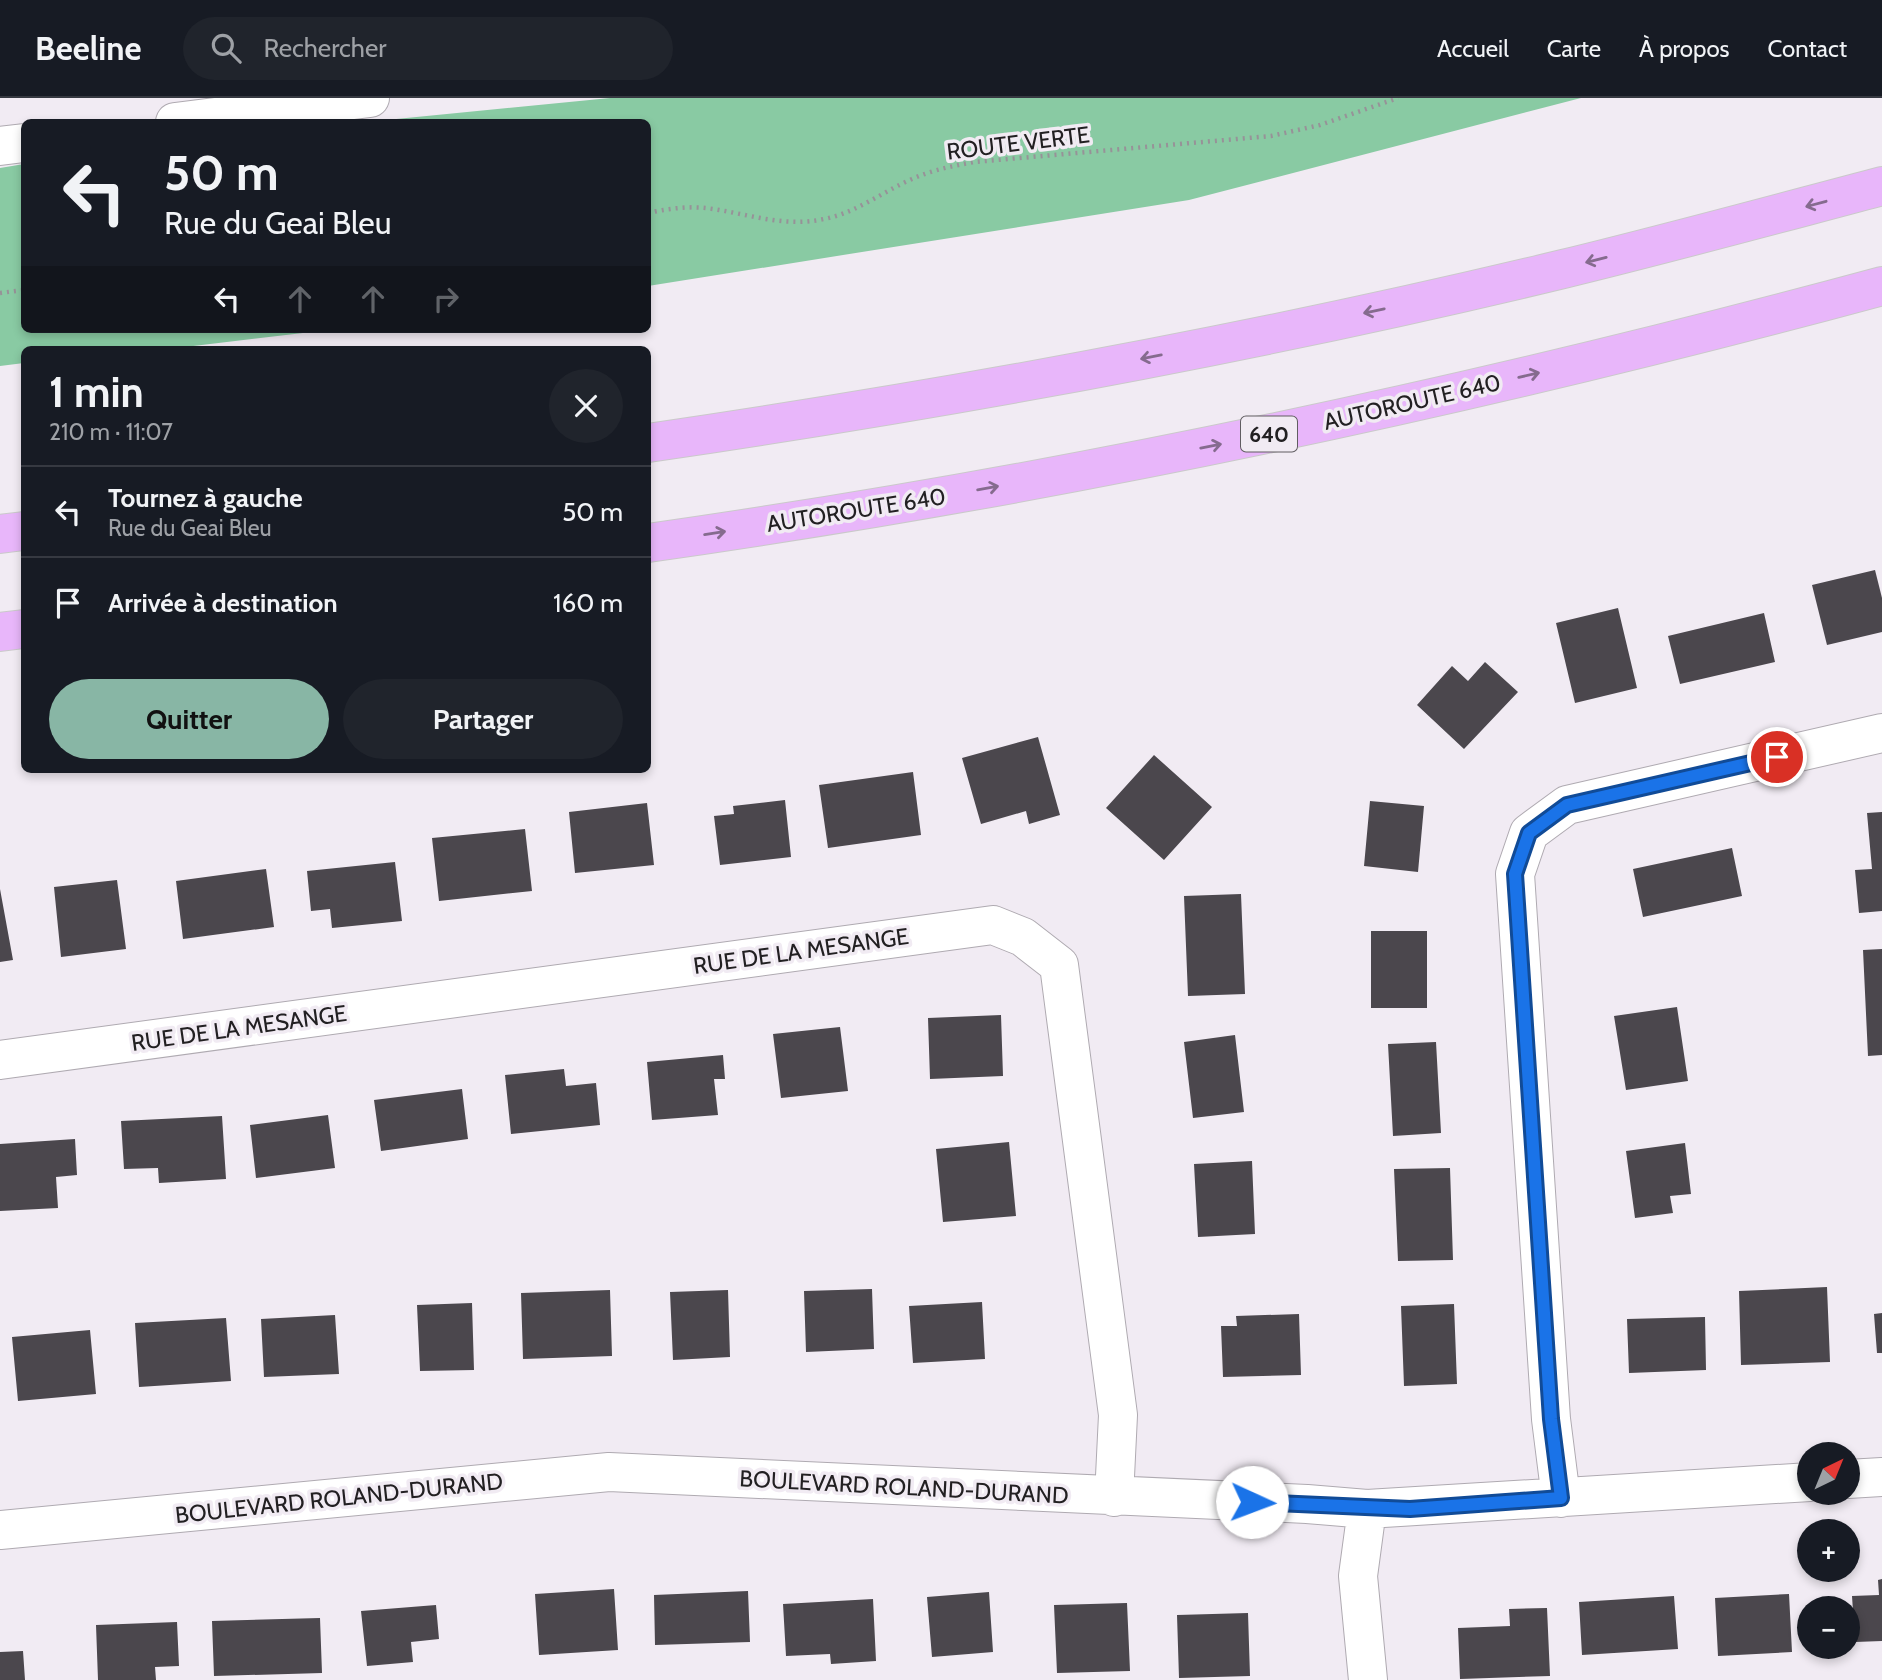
<!DOCTYPE html>
<html lang="fr">
<head>
<meta charset="utf-8">
<style>
	body { margin:0; font-family:Cabin,sans-serif; background:#20242c; color:#f1f3f6; height:100vh; display:flex; flex-direction:column; font-size:26px; white-space:nowrap }
	* { box-sizing:border-box; margin:0 }
	p { font-size:23px; color:#9ea1a6 }
	.icon { flex:none; width:38px; height:38px; fill:none; stroke:currentColor; stroke-width:2; stroke-linecap:round; stroke-linejoin:round }
	.map { position:relative; flex:1; overflow:hidden }
	.details { position:absolute; left:21px; top:248px; width:630px; height:427px; display:flex; flex-direction:column; background:#171b24; border-radius:10px; box-shadow:0 4px 10px #0003 }
	.details>* { flex:none }
	.banner { position:absolute; left:21px; top:21px; width:630px; height:214px; border-radius:10px; box-shadow:0 4px 10px #0003; background:#171b24; color:#f1f3f6; overflow:hidden }
	.needle { width:46px; rotate:43deg }
	.buttons { position:absolute; left:1797px; top:1344px; display:grid; gap:14px }
	.buttons a { display:grid; place-items:center; width:63px; height:63px; border-radius:50%; background:#171b24; box-shadow:0 4px 10px #0003; font-size:35px }
	.pin { position:absolute; display:grid; place-items:center; width:60px; height:60px; color:#fff; margin:-30px; border:4px solid #fff; border-radius:50%; box-shadow:0 2px 7px #0007 }
	.me { position:absolute; width:77px; margin:-38px; rotate:92deg; stroke-linejoin:round; filter:drop-shadow(0 0 5px #0008) }
	.turn { display:flex; align-items:center; gap:24px; height:147px; padding:0 28px; font-size:32px }
	.turn .icon { width:91px; height:91px; stroke-width:2.5 }
	.turn b { display:block; font-size:49px; line-height:60px }
	.lanes { display:flex; align-items:center; height:66px; padding:0 28px; background:#0003; justify-content:center; gap:35px; direction:ltr }
	.lanes .off { opacity:.35 }
	.round { display:grid; place-items:center; flex:none; width:74px; height:74px; border-radius:37px; background:#20242c }
	.summary { display:flex; align-items:center; justify-content:space-between; height:119px; padding:0 28px }
	h1 { font-size:42px; font-weight:800; line-height:52px }
	.action { display:flex; gap:14px; margin-top:auto; padding:14px 28px }
	.action a { flex:1; height:80px; border-radius:42px; background:#88b6a5; color:#111; font-size:28px; font-weight:800; line-height:80px; text-align:center }
	.action a+a { background:#20242c; color:#f1f3f6 }
	ul { padding:0; list-style:none }
	li { display:flex; align-items:center; gap:21px; height:91px; padding:0 28px; border-top:2px solid #363941 }
	li div { flex:1 }
	li b { display:block; font-size:26px }
	li em { font-style:normal }
	header { display:flex; align-items:center; gap:42px; box-sizing:border-box; height:98px; padding:0 35px; background:#171b24; border-bottom:2px solid #363941 }
	header strong { font-size:33px }
	nav { display:flex; gap:38px; margin-inline-start:auto; font-size:24px }
	.search { width:490px; height:63px; background:#20242c; display:flex; align-items:center; gap:18px; box-sizing:border-box; padding:0 24px; border-radius:38px; color:#9ea1a6; font-size:26px }
	.map>svg:first-child { display:block }
</style>
</head>
<body>
<header>
<strong>Beeline</strong>
<div class="search"><svg class="icon" aria-label="search" viewBox="0 0 24 24"><circle cx="10" cy="10" r="6"/><path d="M15 15l6 6"/></svg>Rechercher</div>
<nav><a>Accueil</a><a>Carte</a><a>À propos</a><a>Contact</a></nav>
</header>
<div class="map">
<svg width="1882" height="1582" viewBox="0 0 1882 1582">
	<rect width="100%" height="100%" fill="#f1ebf3"/>
	<path fill="#89caa3" d="M610,0H1581L1189,102L648,188V24H366Z
		M24,66V231H337L160,252H24V265L0,268V70Z"/>
	<path fill="#4b474d" d="M1875,472L1882,500V534L1827,547L1812,487Z
		M1618,510L1637,590L1575,605L1556,525Z
		M1764,515L1775,564L1680,586L1668,538Z
		M1485,564L1518,594L1464,651L1417,607L1452,568L1468,583Z
		M1038,639L1060,717L1029,726L1026,713L981,726L962,660Z
		M1154,657L1212,709L1164,762L1106,710Z
		M913,674L921,737L828,750L819,687Z
		M785,702L791,759L720,767L714,718L734,716L733,708Z
		M1370,703L1424,708L1418,774L1364,768Z
		M647,705L654,767L575,775L569,714Z
		M1882,714V813L1859,815L1855,772L1872,771L1867,715Z
		M525,731L532,793L439,803L432,740Z
		M1732,750L1742,798L1643,819L1633,771Z
		M395,764L402,823L332,830L330,811L311,813L307,773Z
		M266,771L274,829L183,841L176,783Z
		M117,782L126,851L61,859L54,789Z
		M0,791L13,862L0,864Z
		M1241,796L1245,896L1188,898L1184,798Z
		M1371,833H1427V910H1371Z
		M1882,851V957L1868,958L1863,852Z
		M1677,909L1688,983L1626,992L1614,918Z
		M1001,917L1003,978L930,981L928,920Z
		M840,929L848,993L781,1000L773,936Z
		M1235,937L1244,1014L1193,1020L1184,944Z
		M1436,944L1441,1035L1393,1038L1388,946Z
		M723,957L725,981H714L718,1017L652,1022L647,964Z
		M564,971L566,988L596,985L600,1027L511,1036L505,977Z
		M462,991L468,1041L381,1053L374,1002Z
		M328,1017L335,1070L256,1080L250,1027Z
		M222,1018L226,1081L159,1085L158,1070L124,1071L121,1023Z
		M75,1041L77,1077L56,1079L58,1110L0,1113V1046Z
		M1009,1044L1016,1118L943,1124L936,1051Z
		M1685,1045L1691,1096L1670,1098L1673,1115L1635,1120L1626,1053Z
		M1252,1063L1255,1136L1198,1139L1194,1066Z
		M1450,1070L1453,1162L1398,1163L1394,1071Z
		M1827,1189L1830,1264L1741,1267L1739,1193Z
		M872,1191L874,1251L806,1254L804,1193Z
		M610,1192L612,1258L523,1261L521,1195Z
		M728,1192L730,1259L673,1262L670,1194Z
		M982,1204L985,1261L913,1265L909,1208Z
		M472,1205L474,1272L420,1273L417,1207Z
		M1454,1206L1457,1286L1404,1288L1401,1208Z
		M1882,1215V1255H1877L1874,1216Z
		M1299,1216L1301,1277L1223,1279L1221,1228H1237L1236,1218Z
		M335,1217L339,1276L264,1279L261,1221Z
		M1705,1219L1706,1272L1629,1275L1627,1221Z
		M226,1220L231,1283L139,1289L135,1225Z
		M90,1232L96,1296L18,1303L12,1239Z
		M1882,1481V1543L1855,1544L1852,1498L1879,1497L1878,1482Z
		M614,1491L618,1552L539,1557L535,1496Z
		M748,1493L750,1544L655,1547L654,1497Z
		M989,1494L993,1554L932,1559L927,1499Z
		M1789,1496L1792,1554L1718,1558L1715,1500Z
		M1674,1498L1678,1551L1582,1557L1579,1504Z
		M873,1501L876,1563L831,1566L830,1556L786,1558L783,1506Z
		M1127,1505L1130,1573L1057,1575L1054,1507Z
		M436,1507L439,1541L411,1544L413,1564L367,1568L361,1513Z
		M1547,1510L1550,1578L1460,1581L1458,1530L1510,1528L1509,1511Z
		M1248,1515L1250,1578L1179,1580L1177,1517Z
		M320,1520L322,1575L214,1578L212,1523Z
		M177,1524L179,1568L155,1569L156,1582H98L96,1527Z
		M23,1553L25,1582H0V1554Z"/>
	<g fill="none" stroke-linecap="round" stroke-linejoin="round">
		<g stroke="#afaab1" stroke-width="40">
			<path id="minor" d="M175,24L370,0
				M0,48L24,45
				M0,962L993,827L1023,839L1059,867L1118,1317L1114,1399
				M1848,1381L1882,1379
				M1561,1400L1551,1321L1515,776L1529,735L1567,707L1882,635
				M1367,1411L1358,1478L1368,1582
				M0,1432L609,1374L1307,1406L1367,1411L1810,1384"/>
		</g>
		<g stroke="#cac9ca" stroke-width="40">
			<path id="highway" d="M648,345C955,300 1261,244 1563,171C1670,145 1776,116 1882,88
				M0,436L24,433
				M648,445C1064,386 1476,298 1882,188
				M0,534L24,531"/>
		</g>
		<path stroke="#979298" stroke-width="4.5" stroke-dasharray="2 5" stroke-linecap="butt" d="M648,115C666,111 687,108 706,110C746,115 783,130 824,121C856,115 882,94 912,81C932,72 953,68 974,64L1271,38L1320,27L1398,0
			M0,195L24,192"/>
		<use href="#minor" stroke="#fff" stroke-width="38"/>
		<use href="#highway" stroke="#e8b6fa" stroke-width="38"/>
	</g>
	<defs><path id="oneway-shaft" d="M-6 0H5M1.5-3L5.5 0L1.5 3" fill="none" stroke-width="1.6" stroke-linecap="round" stroke-linejoin="round" transform="scale(1.75)"/></defs>
	<g stroke="#856b8e">
		<use href="#oneway-shaft" transform="translate(1816 106) rotate(165)"/>
		<use href="#oneway-shaft" transform="translate(1596 162) rotate(166)"/>
		<use href="#oneway-shaft" transform="translate(1374 213) rotate(168)"/>
		<use href="#oneway-shaft" transform="translate(1151 259) rotate(169)"/>
		<use href="#oneway-shaft" transform="translate(1529 277) rotate(-13)"/>
		<use href="#oneway-shaft" transform="translate(1211 348) rotate(-11)"/>
		<use href="#oneway-shaft" transform="translate(988 390) rotate(-10)"/>
		<use href="#oneway-shaft" transform="translate(715 435) rotate(-9)"/>
	</g>
	<g fill="none" stroke-linecap="round" stroke-linejoin="round">
		<g stroke="#114b97" stroke-width="18">
			<path id="route" d="M1252,1404L1410,1411L1561,1400L1551,1321L1515,776L1529,735L1567,707L1777,659"/>
		</g>
		<use href="#route" stroke="#1a73e8" stroke-width="12"/>
	</g>
	<g text-anchor="middle" dominant-baseline="central" stroke-width="7" stroke-linejoin="round" paint-order="stroke">
		<rect fill="#f1ebf3" stroke="#605d61" stroke-width="2" x="1241" y="318.5" width="56" height="35" rx="5"/>
		<g font-size="21" font-weight="bold" fill="#222022">
			<text x="1269" y="336">640</text>
		</g>
		<g font-size="23" fill="#222022" stroke="#f1ebf3">
			<text transform="translate(1018 45) rotate(-7)">ROUTE VERTE</text>
			<text transform="translate(1412 304) rotate(-13)">AUTOROUTE 640</text>
			<text transform="translate(856 412) rotate(-9)">AUTOROUTE 640</text>
			<text transform="translate(801 853) rotate(-8)">RUE DE LA MESANGE</text>
			<text transform="translate(239 930) rotate(-8)">RUE DE LA MESANGE</text>
			<text transform="translate(904 1389) rotate(3)">BOULEVARD ROLAND-DURAND</text>
			<text transform="translate(339 1400) rotate(-6)">BOULEVARD ROLAND-DURAND</text>
		</g>
	</g>
</svg>
<div class="buttons">
<a><svg class="needle" viewBox="-14 -14 28 28"><path d="M0-13l5 13h-10z" fill="#e53935"/><path d="M0 13l5-13h-10z" fill="#9ea1a6"/></svg></a>
<a>+</a>
<a>−</a>
</div>
<div class="pin" style="left:1777px;top:659px;background:#d93025"><svg class="icon" aria-label="arrive" viewBox="0 0 24 24"><path d="M6 21V4h12l-3 4 3 4H6"/></svg></div>
<svg class="me" style="left:1252px;top:1404px" viewBox="-20 -20 40 40"><circle r="19" fill="#fff"/><path d="M0-13L10 11 0 6-10 11z" fill="#1a73e8"/></svg>
<div class="banner">
<div class="turn"><svg class="icon" aria-label="left" viewBox="0 0 24 24"><path d="M17 20v-9H6M10 6l-5 5 5 5"/></svg><div><b>50 m</b>Rue du Geai Bleu</div></div>
<div class="lanes"><svg class="icon" aria-label="left" viewBox="0 0 24 24"><path d="M17 20v-9H6M10 6l-5 5 5 5"/></svg><svg class="icon off" aria-label="ahead" viewBox="0 0 24 24"><path d="M12 20V5M6 11l6-6 6 6"/></svg><svg class="icon off" aria-label="ahead" viewBox="0 0 24 24"><path d="M12 20V5M6 11l6-6 6 6"/></svg><svg class="icon off" aria-label="right" viewBox="0 0 24 24"><path d="M7 20v-9h11M14 6l5 5-5 5"/></svg></div>
</div>
<section class="details">
<div class="summary"><div><h1>1 min</h1><p>210 m · 11:07</p></div><a class="round"><svg class="icon" aria-label="close" viewBox="0 0 24 24"><path d="M6 6l12 12M18 6L6 18"/></svg></a></div>
<ul>
<li><svg class="icon" aria-label="left" viewBox="0 0 24 24"><path d="M17 20v-9H6M10 6l-5 5 5 5"/></svg><div><b>Tournez à gauche</b><p>Rue du Geai Bleu</p></div><em>50 m</em></li>
<li><svg class="icon" aria-label="arrive" viewBox="0 0 24 24"><path d="M6 21V4h12l-3 4 3 4H6"/></svg><div><b>Arrivée à destination</b></div><em>160 m</em></li>
</ul>
<div class="action"><a>Quitter</a><a>Partager</a></div>
</section>
</div>
</body>
</html>
